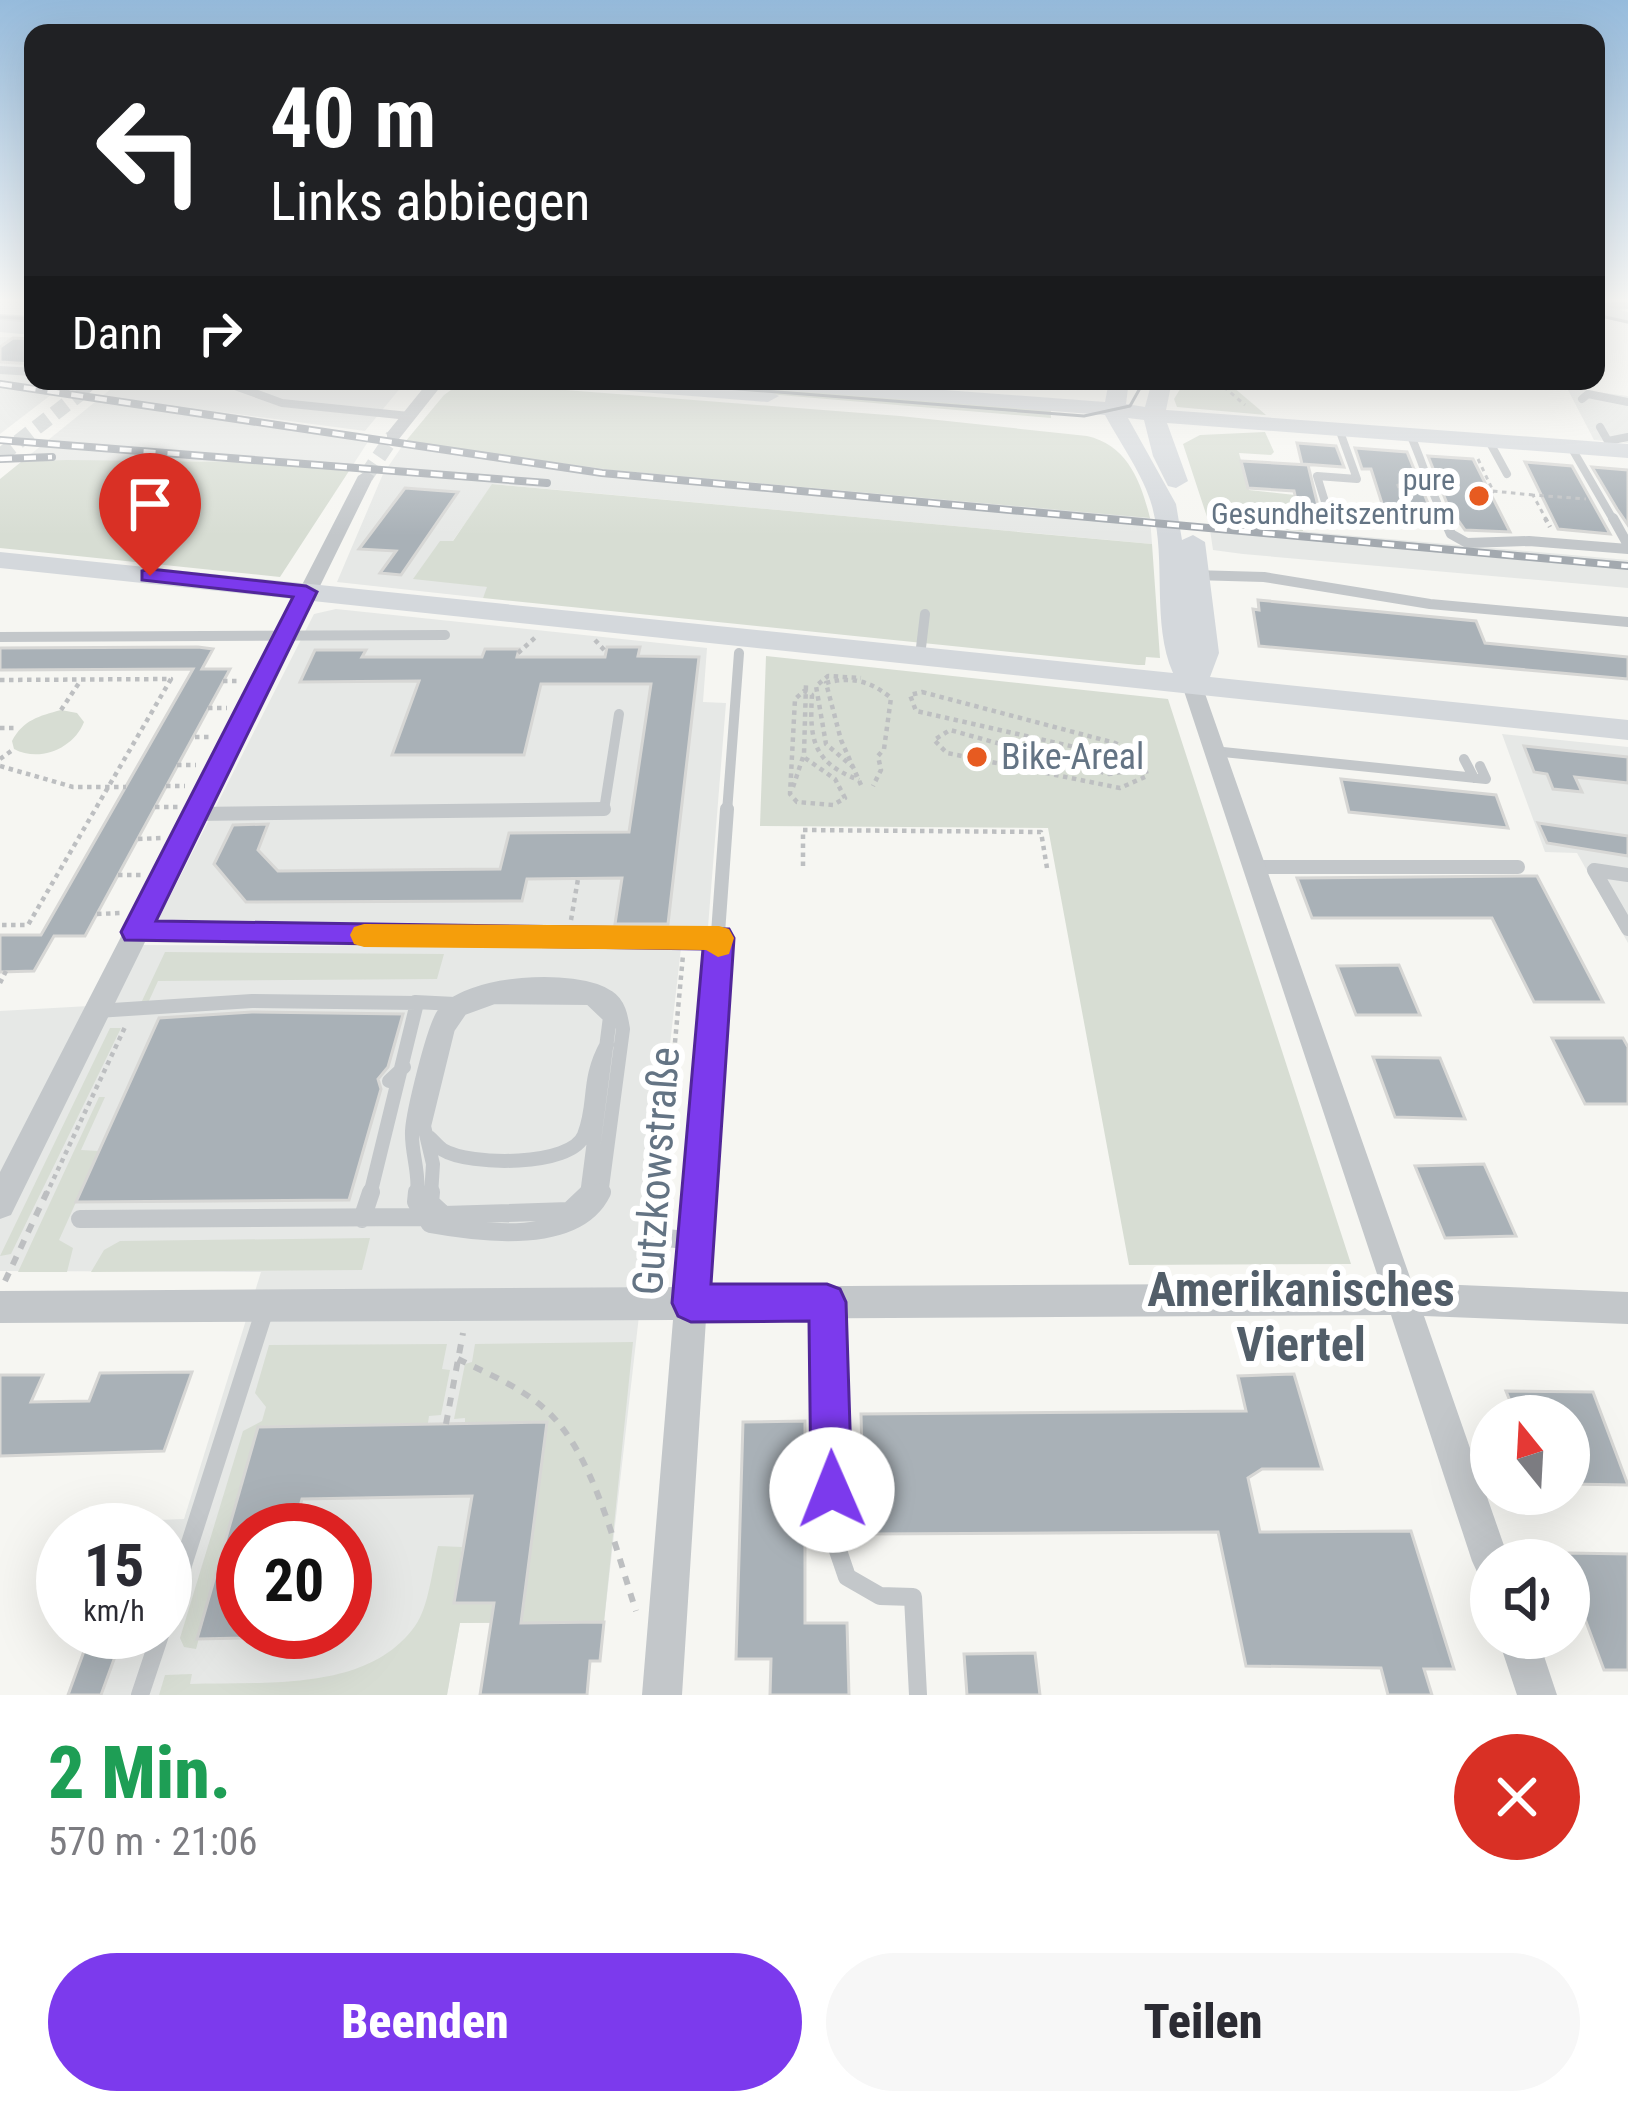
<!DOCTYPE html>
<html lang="de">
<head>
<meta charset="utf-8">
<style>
	body { margin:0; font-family:"Roboto Condensed",sans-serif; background:#f7f7f7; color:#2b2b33; height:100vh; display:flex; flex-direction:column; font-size:45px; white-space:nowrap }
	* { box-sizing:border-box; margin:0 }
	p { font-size:39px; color:#7c7c81 }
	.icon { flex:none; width:66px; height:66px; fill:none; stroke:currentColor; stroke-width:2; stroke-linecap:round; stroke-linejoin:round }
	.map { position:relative; height:1695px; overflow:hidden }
	.panel { display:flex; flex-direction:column; background:#fff; flex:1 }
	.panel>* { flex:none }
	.banner { position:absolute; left:24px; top:24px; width:1581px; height:366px; border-radius:24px; box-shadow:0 12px 48px #0002; background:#202124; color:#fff; overflow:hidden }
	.needle { width:78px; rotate:342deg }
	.fabs { position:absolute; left:1470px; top:1395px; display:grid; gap:24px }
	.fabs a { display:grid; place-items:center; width:120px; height:120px; border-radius:50%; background:#fff; box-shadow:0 12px 48px #0002; font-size:60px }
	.speed { position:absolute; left:36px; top:1503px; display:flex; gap:24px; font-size:60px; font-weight:700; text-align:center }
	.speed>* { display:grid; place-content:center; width:156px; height:156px; border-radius:50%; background:#fff; box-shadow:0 12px 48px #0002; line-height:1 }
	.speed small { font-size:30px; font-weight:400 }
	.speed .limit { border:18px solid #d22; background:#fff; color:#111 }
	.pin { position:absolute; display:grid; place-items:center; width:102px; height:102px; color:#fff; margin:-123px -51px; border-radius:50% 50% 50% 0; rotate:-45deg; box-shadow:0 0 12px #0007 }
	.pin .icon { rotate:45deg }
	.me { position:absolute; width:132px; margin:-66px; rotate:359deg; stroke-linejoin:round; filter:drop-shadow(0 0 9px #0008) }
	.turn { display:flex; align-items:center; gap:42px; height:252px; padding:0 48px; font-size:54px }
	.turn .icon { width:156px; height:156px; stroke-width:2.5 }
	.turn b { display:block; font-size:84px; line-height:102px }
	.then { display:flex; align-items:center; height:114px; padding:0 48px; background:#0003; gap:24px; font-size:45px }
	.round { display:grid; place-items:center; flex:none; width:126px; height:126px; border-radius:63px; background:#f7f7f7 }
	.overview { display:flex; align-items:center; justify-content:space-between; height:204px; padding:0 48px }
	h1 { font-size:72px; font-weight:800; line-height:90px; color:#1e9e55 }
	.action { display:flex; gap:24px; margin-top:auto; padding:24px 48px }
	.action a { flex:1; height:138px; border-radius:72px; background:#7c3aed; color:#fff; font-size:48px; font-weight:800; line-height:138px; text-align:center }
	.action a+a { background:#f7f7f7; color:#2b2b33 }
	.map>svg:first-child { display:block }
</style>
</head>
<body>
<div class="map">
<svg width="1628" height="1695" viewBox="0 0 1628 1695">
	<rect width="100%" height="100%" fill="#f6f6f2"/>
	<path fill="#e6e8e6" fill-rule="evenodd" d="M0,337L33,338V381H69L0,434Z
		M121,381H406L365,431L215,411L371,437L349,471L201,461L21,462Z
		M1567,388L1628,396V443L1594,440Z
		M405,442L778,485L1127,515L1150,518L1152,544L493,484L452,542L414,578L489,587L483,598L337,582L383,474Z
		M1209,523L1628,560V588L1243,554L1213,550Z
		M336,609L707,648L703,702L726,703L708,927L155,926L314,614Z
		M1502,734L1628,747V943L1577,853L1545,852Z
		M143,945L681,948L604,1622L460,1623L447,1695H67L90,1632H165V1530H129L132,1521L184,1519L261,1272L0,1271V1011L107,1005ZM243,1530H345V1632H243Z"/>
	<path fill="#d7ddd3" d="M616,381H695L1051,409V418Z
		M1185,381H1226L1266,415L1177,407L1174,399Z
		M462,382L900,416L1087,436C1127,445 1141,481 1150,518L612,470L405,442L444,395Z
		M1265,432L1274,452L1271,455L1239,453L1249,490L1295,495L1303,531L1209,523L1183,444L1200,435Z
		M66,460L250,462L349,471L280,577L0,548V479L21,462Z
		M492,484L1152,544L1160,658L1146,657L1145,665H1138L483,598L487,587L413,579L440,541H453Z
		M766,656L1168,699L1351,1264L1129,1265L1048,828L760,826Z
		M61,710L77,713L84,722C74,748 40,763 14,749L12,741C23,720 39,716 61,710Z
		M165,952L444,954L437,979L158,981L148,1003H141Z
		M110,1028H121L11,1254L0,1256Z
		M99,1097H105L81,1150L99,1151L59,1240L73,1248L67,1272H18Z
		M370,1238L362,1270L91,1272L104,1250L120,1241Z
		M633,1342L604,1622L460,1623L447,1695H159L165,1675L192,1674L190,1684C264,1681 367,1693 415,1626C429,1607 432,1569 438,1546L462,1547L454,1604L523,1603L548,1422L465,1423V1418L454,1419L465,1364L472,1362L475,1344Z
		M447,1344L442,1369L450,1370L441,1415L429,1416L428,1423L258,1426L196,1649L184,1647L180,1638L243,1431L262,1421L266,1407L255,1393L269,1345Z"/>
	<path fill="#a9b1b7" stroke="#d7d7d5" stroke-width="3" d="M13,338L33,339V364L0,362V347Z
		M1297,443L1336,446L1344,467L1302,464Z
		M1355,448L1407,452L1434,518L1385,513L1371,469H1362Z
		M1428,456L1473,459L1510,532L1465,530L1448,506Z
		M1241,461L1308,465L1320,514L1299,513L1294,491L1248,488Z
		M1525,462L1572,466L1610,534L1558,529Z
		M1592,467L1628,470V525L1617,509Z
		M405,488L458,492L401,575L380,573L396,551L359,549Z
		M1258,600L1476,621L1485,643L1628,657V679L1259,646L1253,609L1259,610Z
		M607,647H640L638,656L699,657L668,924H615L622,878L527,879L522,901L246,902L214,864L233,825L268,824L258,850L278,871L500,869L509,833L629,832L651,684H541L524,755H392L419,681L300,682L315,650H366L362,657H482L485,649H519L517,657H605Z
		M0,648L198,647L213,649L202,669H230L85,936H54L34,971L0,972V935H41L193,669L0,670Z
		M1524,746L1628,757V783L1575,777L1582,792L1553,789L1547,774L1534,772Z
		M1341,779L1496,795L1508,828L1349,812Z
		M1538,823L1628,836V856L1547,843Z
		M1537,876L1603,1002H1534L1492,918H1312L1297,878Z
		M1399,965L1420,1015H1356L1337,966Z
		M252,1012L403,1014L388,1067L378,1079L381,1089L349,1200L76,1202L159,1018Z
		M1552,1038H1623L1628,1047V1104H1585Z
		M1373,1057L1440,1058L1465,1119L1395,1117Z
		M1484,1164L1516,1236L1445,1238L1415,1166Z
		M192,1372L164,1451L0,1456V1375H43L31,1402L89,1401L100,1373Z
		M1294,1374L1322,1469H1262L1248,1478L1260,1532L1411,1531L1454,1669H1424L1432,1695H1388L1381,1668L1246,1666L1218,1532L864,1534L861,1414L1246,1411L1238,1376Z
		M1506,1391L1593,1392L1628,1485L1569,1484V1416H1516Z
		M805,1421V1623H847L849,1695H770L771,1659H736L743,1422Z
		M547,1422L521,1623L604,1622L600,1661H590L587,1695H480L494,1603H454L472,1496L302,1499L294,1530H243V1638L197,1639L258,1427Z
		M1569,1553L1628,1554V1670H1604L1569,1576Z
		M91,1632H124L101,1695H68Z
		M1035,1653L1040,1695H967L964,1654Z"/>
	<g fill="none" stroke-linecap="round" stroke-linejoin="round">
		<path stroke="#d2d6d6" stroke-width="15" stroke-dasharray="15 8" stroke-linecap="butt" d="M0,456L82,392
			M366,476L393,436"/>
		<path stroke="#bdbfc1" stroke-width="3" stroke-dasharray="4.5 4.5" stroke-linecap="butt" d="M1217,381L1245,405
			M1478,459L1494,493
			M1399,488L1397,483L1414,485
			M1493,491L1533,495
			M1547,521L1533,495L1586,499"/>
		<path stroke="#bdbfc1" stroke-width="4.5" stroke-dasharray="4.5 4.5" stroke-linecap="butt" d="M1545,518L1550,527
			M595,640L606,652
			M518,653L538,635
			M0,680L171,679L28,925H0
			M223,681H241
			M922,692L1115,743L1143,758L1147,776L1120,788L947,753L934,740L950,730L1109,774L1122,772L1126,766L1119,757L916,711L910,695Z
			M208,708H227
			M61,710L81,680
			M0,728H18
			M195,737H213
			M805,758L835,779L845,798L833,805L797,802L790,794L795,699L804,691L812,695C809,741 814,763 859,780
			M0,759L14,749
			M177,765H196
			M0,766L73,787H126
			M854,768L826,744L816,686L828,676L861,678
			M861,785L841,740L826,683C851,676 871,681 891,698L884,749L878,756L881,770L873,786
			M166,786H185
			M793,787L804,754L806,684
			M155,807H179
			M138,839L162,838
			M803,866V830L1041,832L1047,868
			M118,875H142
			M97,914L121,913
			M571,920L578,879
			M0,983L6,971
			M46,1195L126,1025
			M661,1195L683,955"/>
		<path stroke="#bdbfc1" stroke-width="6" stroke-dasharray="9 9" stroke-linecap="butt" d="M659,1219L661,1192
			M5,1281L47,1192
			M458,1359C488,1374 521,1387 546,1410C594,1453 616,1551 636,1611
			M446,1424L463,1333"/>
		<path stroke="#c3c7ca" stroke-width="8" d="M1596,308L1628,305
			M0,318L33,320
			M0,370L33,372
			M168,381L235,386L282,403L409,416
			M1582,399L1588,394L1628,402
			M1600,427L1613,450
			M1410,434C1424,465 1430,491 1446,521
			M1489,441L1507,474
			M1608,441L1628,437
			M1571,447L1614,521
			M1331,521L1317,476L1357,479L1339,429"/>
		<path stroke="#c3c7ca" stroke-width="10" d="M1330,518L1331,523
			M1444,518L1451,534L1467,543L1529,541L1628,549
			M1613,518L1628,545
			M1193,575L1264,577L1430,604L1628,622
			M0,637L445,635
			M920,656L925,614
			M1213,751L1486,779L1480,766
			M1464,759L1474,778
			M364,812L604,810L619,714
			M727,812L739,653"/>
		<path stroke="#c3c7ca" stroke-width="14" d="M194,814L604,809
			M1255,867H1518
			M1628,875L1594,870L1628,929
			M506,938H719
			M415,1002L455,1004
			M97,1011L252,1001L417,1003L370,1195
			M389,1081L404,1067
			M429,1137C434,1141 438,1147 443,1150C469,1166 572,1167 584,1135C597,1102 586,1082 607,1044
			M417,1195C420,1172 411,1153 412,1131C413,1112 433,1030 443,1015C466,981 576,975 608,997C619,1004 621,1017 623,1029L601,1195
			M431,1195L433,1164L424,1126L448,1028L461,1009L494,997L590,998L610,1017L587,1195
			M699,1195L727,809"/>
		<path stroke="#c3c7ca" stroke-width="18" d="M417,1192L416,1202L430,1224C479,1233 576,1246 602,1192
			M431,1192L430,1202L444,1215L569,1211L589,1192
			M80,1219L421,1217
			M362,1219L371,1192
			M657,1237L695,1241
			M691,1298L699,1192
			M827,1306L833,1536L847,1577L880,1596L913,1597L918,1695
			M165,1621L266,1306
			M140,1695L161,1632"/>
		<path fill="#c3c7ca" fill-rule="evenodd" d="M86,381H103L87,395H77L74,392Z
			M429,381H445L399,439H387V433Z
			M366,471L374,476L155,922L506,928L515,931L519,938L515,945L506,948L145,942L11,1215L0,1219V1172L358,476Z
			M1192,678L1202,685L1412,1283L1628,1292V1324L1424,1316L1509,1560H1491V1580L1478,1574L1472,1561L1391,1315L706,1319L682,1695H642L673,1320L0,1323V1291L1380,1283L1182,685Z
			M1498,1638H1538L1557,1695H1517Z"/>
		<path fill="#d4d8dc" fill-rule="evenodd" d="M1596,304L1628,312V324L1596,316Z
			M0,320L33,323V335L0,332Z
			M568,381H657L768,390L779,396L768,402L578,387Z
			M732,381H825L1105,402L1109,381H1129L1126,404L1145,407L1152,381H1172L1166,410L1628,444V458L1167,423L1188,481L1176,488L1168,486L1153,456L1144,420L1128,418L1176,504L1182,540L1193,535L1205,542L1219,653L1210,677L1628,720V740L0,568V552L1173,673C1151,622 1167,561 1152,506C1144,476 1120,443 1105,415L742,387Z"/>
		<path stroke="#a3a9af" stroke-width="3" d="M1596,315L1628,322
			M0,317L33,319
			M637,381L1084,416L1130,406L1144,381"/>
		<g stroke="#a3a9af" stroke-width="8">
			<path id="rail" d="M0,384L602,473L1628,566
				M0,440L547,483
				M0,459L52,457"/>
		</g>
		<use href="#rail" stroke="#fff" stroke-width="4.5" stroke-dasharray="12" stroke-linecap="butt"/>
	</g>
	<linearGradient id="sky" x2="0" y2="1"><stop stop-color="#96bbdc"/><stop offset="0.56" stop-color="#fbfbf9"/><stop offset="1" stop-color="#fbfbf9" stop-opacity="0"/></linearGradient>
	<rect width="1628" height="536" fill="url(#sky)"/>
	<path fill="#7c3aed" stroke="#51269a" stroke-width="3" d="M150,569L306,586L317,592L156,921L729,929L734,938L711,1284H827L840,1289L846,1302L852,1490L846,1505L832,1511L817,1505L811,1490L809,1321L691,1322L678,1316L672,1303L703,949L125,940L121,932L293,597L142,580V571Z"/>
	<path fill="#f59e0b" d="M364,924L719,926L729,929L734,938L729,954L718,957L706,950L364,947L354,944L350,935L354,927Z"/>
	<g fill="#e75b21" stroke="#fff" stroke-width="4.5">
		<circle cx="1479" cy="496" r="12"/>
		<circle cx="977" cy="757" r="12"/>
	</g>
	<g text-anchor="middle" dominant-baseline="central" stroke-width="12" stroke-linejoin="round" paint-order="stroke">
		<g font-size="30" fill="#647484" stroke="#fff" text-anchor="end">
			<text x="1455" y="479">pure<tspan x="1455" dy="34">Gesundheitszentrum</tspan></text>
		</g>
		<g font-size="36" fill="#647484" stroke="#fff" text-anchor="start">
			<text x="1001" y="757">Bike-Areal</text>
		</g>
		<g font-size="42" fill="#647484" stroke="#fff">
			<text transform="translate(656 1171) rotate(-86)">Gutzkowstraße</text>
		</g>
		<g font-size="48" font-weight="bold" fill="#525e69" stroke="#fff">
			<text x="1301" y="1289">Amerikanisches<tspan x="1301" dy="55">Viertel</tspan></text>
		</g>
	</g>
</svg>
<div class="fabs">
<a><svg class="needle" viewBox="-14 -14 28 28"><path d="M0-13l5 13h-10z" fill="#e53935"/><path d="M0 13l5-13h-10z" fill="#7c7c81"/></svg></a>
<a><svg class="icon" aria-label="sound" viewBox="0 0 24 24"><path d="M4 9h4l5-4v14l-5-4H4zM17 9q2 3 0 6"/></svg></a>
</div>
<div class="speed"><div>15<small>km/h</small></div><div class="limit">20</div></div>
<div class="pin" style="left:150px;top:576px;background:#d93025"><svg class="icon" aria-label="arrive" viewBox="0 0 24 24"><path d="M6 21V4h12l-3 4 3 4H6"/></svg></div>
<svg class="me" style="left:832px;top:1490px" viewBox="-20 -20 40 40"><circle r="19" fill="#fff"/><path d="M0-13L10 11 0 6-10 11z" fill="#7c3aed"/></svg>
<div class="banner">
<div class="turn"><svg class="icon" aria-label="left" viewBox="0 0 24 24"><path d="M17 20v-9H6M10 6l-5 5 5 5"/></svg><div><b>40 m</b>Links abbiegen</div></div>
<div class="then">Dann<svg class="icon" aria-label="right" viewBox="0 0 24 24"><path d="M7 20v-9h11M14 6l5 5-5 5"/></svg></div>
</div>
</div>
<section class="panel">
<div class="overview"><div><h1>2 Min.</h1><p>570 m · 21:06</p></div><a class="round" style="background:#d93025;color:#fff"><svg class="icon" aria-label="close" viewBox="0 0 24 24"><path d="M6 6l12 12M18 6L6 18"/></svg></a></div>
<div class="action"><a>Beenden</a><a>Teilen</a></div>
</section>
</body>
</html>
